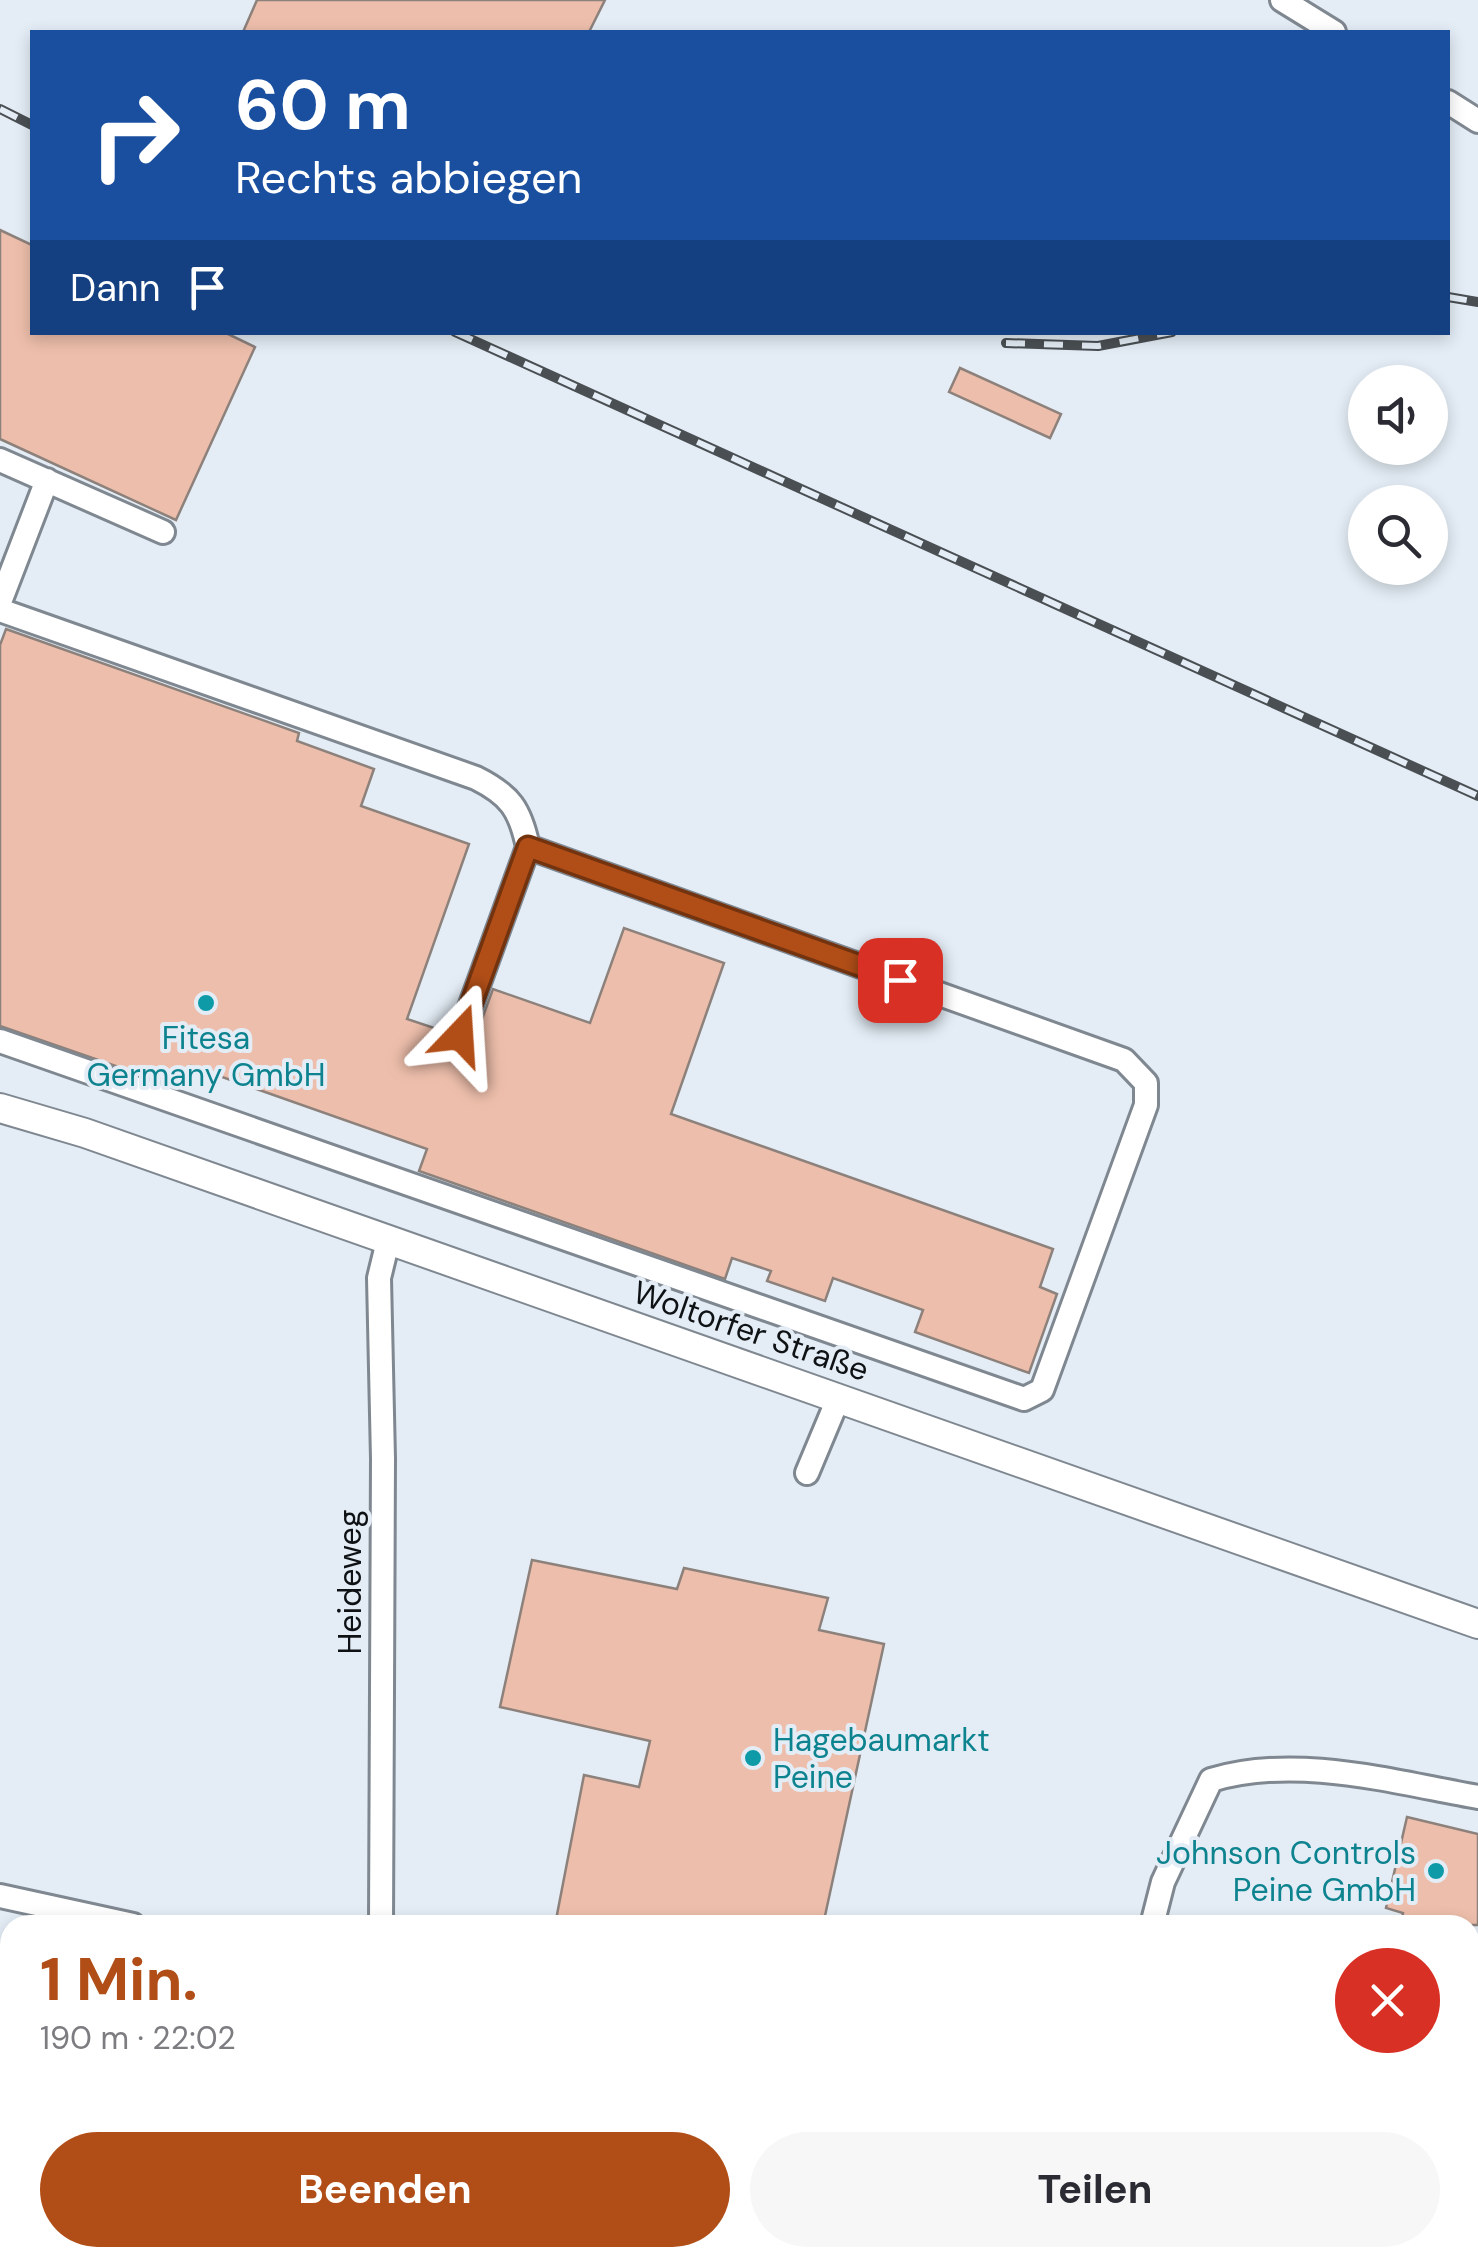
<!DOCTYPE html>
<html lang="de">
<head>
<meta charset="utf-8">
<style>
	body { margin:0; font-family:"DM Sans",sans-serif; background:#f7f7f7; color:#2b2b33; height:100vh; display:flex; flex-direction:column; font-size:38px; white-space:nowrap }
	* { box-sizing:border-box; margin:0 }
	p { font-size:32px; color:#7c7c81 }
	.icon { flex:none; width:55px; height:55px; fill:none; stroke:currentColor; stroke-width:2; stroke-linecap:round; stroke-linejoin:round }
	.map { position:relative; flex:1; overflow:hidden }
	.details { position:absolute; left:0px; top:1915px; width:1480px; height:352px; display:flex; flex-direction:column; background:#fff; border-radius:30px 30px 0 0; box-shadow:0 5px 15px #0003 }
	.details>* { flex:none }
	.top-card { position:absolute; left:30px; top:30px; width:1420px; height:305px; border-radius:0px; box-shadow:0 5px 15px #0003; background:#1a4fa0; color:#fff; overflow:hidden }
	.tools { position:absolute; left:1348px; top:365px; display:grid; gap:20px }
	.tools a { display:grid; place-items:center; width:100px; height:100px; border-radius:50%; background:#fff; box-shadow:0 5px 15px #0003; font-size:50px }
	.pin { position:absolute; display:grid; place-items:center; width:85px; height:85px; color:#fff; margin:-42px; border-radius:20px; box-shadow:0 5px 15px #0006 }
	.me { position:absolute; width:110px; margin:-55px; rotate:20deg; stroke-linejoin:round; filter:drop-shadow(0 0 8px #0008) }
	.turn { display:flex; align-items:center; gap:35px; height:210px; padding:0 40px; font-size:45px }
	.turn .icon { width:130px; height:130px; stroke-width:2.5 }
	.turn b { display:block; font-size:70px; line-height:85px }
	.then { display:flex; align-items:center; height:95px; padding:0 40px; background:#0003; gap:20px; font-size:38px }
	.round { display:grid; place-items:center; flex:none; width:105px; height:105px; border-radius:52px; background:#f7f7f7 }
	.summary { display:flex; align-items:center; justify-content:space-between; height:170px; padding:0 40px }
	h1 { font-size:60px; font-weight:700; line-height:75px; color:#b14e17 }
	.button { display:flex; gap:20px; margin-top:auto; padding:20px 40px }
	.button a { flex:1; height:115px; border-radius:60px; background:#b14e17; color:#fff; font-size:40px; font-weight:700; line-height:115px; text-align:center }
	.button a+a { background:#f7f7f7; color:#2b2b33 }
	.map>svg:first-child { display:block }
</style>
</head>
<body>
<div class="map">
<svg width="1478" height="2267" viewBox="0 0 1478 2267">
	<rect width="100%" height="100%" fill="#e4edf6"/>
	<path fill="#c8ceac" d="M391,2258H732V2267H391Z
		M834,2258H1079V2267H834Z"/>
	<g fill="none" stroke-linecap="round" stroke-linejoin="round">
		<path stroke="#8cc6cc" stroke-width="6" d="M1079,2258V2267"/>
	</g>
	<path fill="#edbeab" stroke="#8d817c" stroke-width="2.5" d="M257,0H605L589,32H243Z
		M0,230L32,245V332H224L255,347L176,520L0,439Z
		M960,368L1061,414L1050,438L949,392Z
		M6,629L299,733L297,741L374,769L361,806L469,844L407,1019L446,1032L448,1044L454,1049H464L474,1041L493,989L590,1023L624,928L724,963L671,1114L1053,1249L1040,1287L1057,1294L1029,1373L915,1332L923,1310L833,1278L825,1301L767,1281L771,1271L732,1258L725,1279L419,1171L427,1149L191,1066L182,1089L0,1026V645Z
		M532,1560L677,1589L684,1568L828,1598L819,1630L884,1644L823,1925H555L584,1775L639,1787L650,1741L500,1707Z
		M1407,1817L1478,1834V1925H1400L1403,1913L1386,1908Z"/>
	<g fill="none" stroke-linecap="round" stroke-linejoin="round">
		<g stroke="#7f8790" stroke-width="28">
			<path id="minor" d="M1282,0L1334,32
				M1448,102L1478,121
				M0,460L163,532
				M0,602L47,480
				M0,610L476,778C510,795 520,809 528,847L1124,1060L1146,1083V1105L1042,1390L1024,1399L0,1041
				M460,1035L528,847
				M807,1473L838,1399
				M0,1896L133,1925
				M381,1925L383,1459L379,1278L388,1241
				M1152,1925L1163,1882L1211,1780C1296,1754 1393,1782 1478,1797
				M1470,2154L1478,2156
				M1470,2224L1478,2225
				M378,2267V2258"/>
		</g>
		<g stroke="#7f8790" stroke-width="32">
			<path id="major" d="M0,1108L85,1133L1478,1624"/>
		</g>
		<use href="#minor" stroke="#fff" stroke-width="22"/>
		<use href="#major" stroke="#fff" stroke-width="28"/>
		<g stroke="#4a4f53" stroke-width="10">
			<path id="rail" d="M0,109L32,125
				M1448,297L1478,302
				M455,332L1478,796
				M1006,343L1098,346L1172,332"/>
		</g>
		<use href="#rail" stroke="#e4edf6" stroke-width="6" stroke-dasharray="19" stroke-linecap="butt"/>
	</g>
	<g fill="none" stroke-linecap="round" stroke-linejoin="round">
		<g stroke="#73330f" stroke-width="25">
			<path id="route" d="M460,1035L528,847L900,980"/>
		</g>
		<use href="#route" stroke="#b14e17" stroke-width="18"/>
	</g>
	<g fill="#0f9aa8" stroke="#e4edf6" stroke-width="4">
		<circle cx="206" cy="1003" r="10"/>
		<circle cx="753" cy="1758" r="10"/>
		<circle cx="1436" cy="1871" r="10"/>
	</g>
	<g text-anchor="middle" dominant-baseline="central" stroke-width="8" stroke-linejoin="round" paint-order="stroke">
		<g font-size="32" fill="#0d838f" stroke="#e4edf6">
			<text x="206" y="1038">Fitesa<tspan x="206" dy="37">Germany GmbH</tspan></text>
			<text x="773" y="1740" text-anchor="start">Hagebaumarkt<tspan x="773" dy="37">Peine</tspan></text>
			<text x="1416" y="1853" text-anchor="end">Johnson Controls<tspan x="1416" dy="37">Peine GmbH</tspan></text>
		</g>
		<g font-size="32" fill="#0f1215" stroke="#e4edf6">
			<text transform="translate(751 1331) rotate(19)">Woltorfer Straße</text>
			<text transform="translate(350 1582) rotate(-90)">Heideweg</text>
		</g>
	</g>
</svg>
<div class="tools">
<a><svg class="icon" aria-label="sound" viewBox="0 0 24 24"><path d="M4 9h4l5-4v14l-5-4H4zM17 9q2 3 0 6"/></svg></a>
<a><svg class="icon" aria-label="search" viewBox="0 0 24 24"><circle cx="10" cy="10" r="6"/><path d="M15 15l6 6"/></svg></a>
</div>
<div class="pin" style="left:900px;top:980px;background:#d93025"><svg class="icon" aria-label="arrive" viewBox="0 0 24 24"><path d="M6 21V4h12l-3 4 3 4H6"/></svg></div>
<svg class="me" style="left:460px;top:1035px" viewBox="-20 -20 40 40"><path d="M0-17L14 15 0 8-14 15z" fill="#b14e17" stroke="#fff" stroke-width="4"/></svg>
<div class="top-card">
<div class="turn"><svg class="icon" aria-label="right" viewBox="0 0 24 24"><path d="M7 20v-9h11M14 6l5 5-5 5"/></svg><div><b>60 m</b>Rechts abbiegen</div></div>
<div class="then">Dann<svg class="icon" aria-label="arrive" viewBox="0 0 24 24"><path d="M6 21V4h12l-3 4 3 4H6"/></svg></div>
</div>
<section class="details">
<div class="summary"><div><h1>1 Min.</h1><p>190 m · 22:02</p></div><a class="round" style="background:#d93025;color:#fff"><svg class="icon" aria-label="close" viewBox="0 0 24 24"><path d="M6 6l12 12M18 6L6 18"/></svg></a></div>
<div class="button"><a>Beenden</a><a>Teilen</a></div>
</section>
</div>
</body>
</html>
